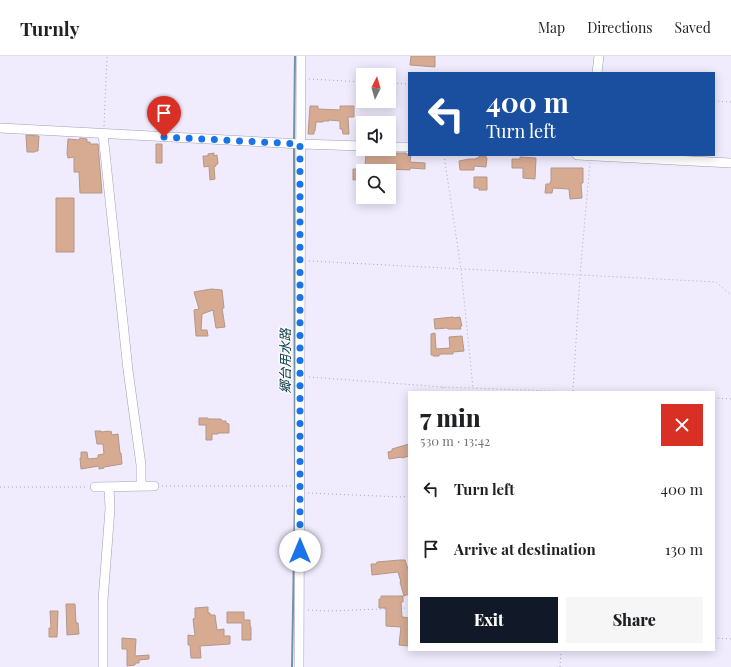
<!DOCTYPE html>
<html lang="en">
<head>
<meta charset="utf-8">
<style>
	body { margin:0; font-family:"Playfair Display","Noto Sans JP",serif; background:#f6f6f6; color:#202124; height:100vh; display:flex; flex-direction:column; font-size:15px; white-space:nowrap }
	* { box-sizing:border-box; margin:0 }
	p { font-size:13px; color:#757577 }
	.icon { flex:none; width:22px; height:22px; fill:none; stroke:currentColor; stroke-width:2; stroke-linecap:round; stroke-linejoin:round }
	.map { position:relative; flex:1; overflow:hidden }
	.panel { position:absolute; left:408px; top:335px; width:307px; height:260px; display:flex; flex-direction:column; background:#fff; border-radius:0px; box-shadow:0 2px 10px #0003 }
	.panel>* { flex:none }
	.hud { position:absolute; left:408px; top:16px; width:307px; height:84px; border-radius:0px; box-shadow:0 2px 10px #0003; background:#1a4fa0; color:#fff; overflow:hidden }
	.needle { width:26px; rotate:5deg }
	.controls { position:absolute; left:356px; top:12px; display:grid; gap:8px }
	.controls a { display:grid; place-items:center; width:40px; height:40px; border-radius:0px; background:#fff; box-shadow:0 2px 10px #0003; font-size:20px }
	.pin { position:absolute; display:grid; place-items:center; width:34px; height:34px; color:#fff; margin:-41px -17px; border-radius:50% 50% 50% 0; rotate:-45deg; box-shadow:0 0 4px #0007 }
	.pin .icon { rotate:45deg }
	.me { position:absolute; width:44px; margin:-22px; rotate:0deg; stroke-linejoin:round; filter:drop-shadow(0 0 3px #0008) }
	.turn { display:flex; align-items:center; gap:14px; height:84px; padding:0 12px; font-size:18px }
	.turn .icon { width:52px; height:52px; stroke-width:2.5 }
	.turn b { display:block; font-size:28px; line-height:34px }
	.round { display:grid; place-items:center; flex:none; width:42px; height:42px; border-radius:0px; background:#f6f6f6 }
	.head { display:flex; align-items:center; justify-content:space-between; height:68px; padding:0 12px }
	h1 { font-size:24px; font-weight:800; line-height:30px }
	.cta { display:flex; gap:8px; margin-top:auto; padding:8px 12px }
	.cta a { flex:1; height:46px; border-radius:0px; background:#111827; color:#fff; font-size:16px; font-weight:800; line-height:46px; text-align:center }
	.cta a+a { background:#f6f6f6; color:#202124 }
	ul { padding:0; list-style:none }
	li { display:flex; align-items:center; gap:12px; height:60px; padding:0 12px }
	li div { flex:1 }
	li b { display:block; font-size:15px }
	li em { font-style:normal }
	header { display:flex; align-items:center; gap:24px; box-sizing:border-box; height:56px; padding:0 20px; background:#fff; border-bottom:1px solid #e0e0e0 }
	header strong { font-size:19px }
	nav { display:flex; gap:22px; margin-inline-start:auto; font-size:14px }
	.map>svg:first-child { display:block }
</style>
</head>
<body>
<header>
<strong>Turnly</strong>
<nav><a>Map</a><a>Directions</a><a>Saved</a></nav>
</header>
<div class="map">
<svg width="731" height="611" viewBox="0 0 731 611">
	<rect width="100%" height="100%" fill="#f0ebfd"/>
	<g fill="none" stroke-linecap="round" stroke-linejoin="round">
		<path stroke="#6f94a5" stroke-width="2" d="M294,85L295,0
			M292,611L295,441L294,91"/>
	</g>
	<path fill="#d7aa92" stroke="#b39889" d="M411,0H435V11L410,9Z
		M310,50H318V53L340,54V50H354V61H348L349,78H343L342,73H340V65L329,64V65H323V66H316L315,75H314V78H308Z
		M26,79L39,80L38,95H35V96H27Z
		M80,82L87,83V86H90V88H98L102,137H80L79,116H74V101L68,102L67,98L68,83L79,84Z
		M156,88H162V107H156Z
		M367,94L385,95L389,97H406V98L411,99L410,106L425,107V113L410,112V114L365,112L366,95Z
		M214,97V100L217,99L218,108H216V110L214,111L215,123L210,124L209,110L204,111L203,100H208V98Z
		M479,100H486V102H487L486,111L474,110V114H460L459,105L469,103H476V102H479Z
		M520,101L536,102L535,123L523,122V112H512V103H520Z
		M551,112H583V127H581L582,142L570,143L569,133L553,132L552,137H545L546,128H550V126H551Z
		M353,113H363V123L353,124Z
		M474,121H487V134H479V132H474Z
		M56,142H74V196H56Z
		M211,233L222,234L224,252H222L225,271L216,272L213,254L202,258L201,274H207L208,280H196L194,254L199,253L194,236Z
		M453,261V262L460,261L462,270H460L461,273H448L447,272L435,273L434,263Z
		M435,277L436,293L450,292L449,281L462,280L464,295L453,296V298H441L439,299V300H433V299H431V278Z
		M199,362H208V363H221L222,365H226V367L229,368V377H218V378H212V384H206V369H199Z
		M95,375H101V376L109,375V376L111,375L112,379L118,378L120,397H121L122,408L104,411V412L99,413V410L81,413L80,402H81V396H87L88,403L98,402V399L104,398L103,388H97Z
		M409,388V400L402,402V401L389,403L388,396L392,395V393Z
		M400,504H405L409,516V538L404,540L400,526H401L398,516L372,519L371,508H376L377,506Z
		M381,540H403V546H401L402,561L409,562V590L399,589L401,571L386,570V552H379V543H381Z
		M66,548H75L76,567H78L79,578L67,579Z
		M208,551V557H210V559H215L217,574L224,573V580H230V588L200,590L201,602H191L190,589H188V579L195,580L193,563L195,562V552Z
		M50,555H58L57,581H49V572H51Z
		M227,556H244V564H250V569L251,572V584H242V567H227Z
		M122,582L136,583L135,600L149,599V603L139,604V607H135V609L127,610V593H122Z"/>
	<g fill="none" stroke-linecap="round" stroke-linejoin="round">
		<g stroke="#a59eb9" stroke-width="10">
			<path id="minor" d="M597,17L599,0
				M0,72L301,88L363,90
				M103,78L128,314L141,409V430
				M389,91H409
				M577,99L731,107
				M95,431L154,430
				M103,611V544L110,453L109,431
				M299,611L301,0"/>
		</g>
		<path stroke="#aeaaba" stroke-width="1" stroke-dasharray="1 3" stroke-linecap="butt" d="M309,23L363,26
			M389,27L409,28
			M714,45L731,46
			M104,70L107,0
			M444,99L461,213L473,332
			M309,205L716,226L731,239
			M309,321L443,331L576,336
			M573,335L580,219L590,107
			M442,336L443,331
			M714,342L731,343
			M162,430H291
			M0,431H87
			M308,437L401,441L409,440
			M308,554L327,555L409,552
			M714,582L731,583
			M560,611L561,594"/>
		<use href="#minor" stroke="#fff" stroke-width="9"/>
	</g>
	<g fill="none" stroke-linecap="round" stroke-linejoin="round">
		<path stroke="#1a73e8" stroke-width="7" stroke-dasharray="0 12.6" d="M164,81L300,88V495"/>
	</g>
	<g text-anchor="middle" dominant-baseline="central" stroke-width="3" stroke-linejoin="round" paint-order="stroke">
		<g font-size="13" font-style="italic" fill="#10404f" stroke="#fbfbfb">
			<text transform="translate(284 305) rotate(-90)">郷台用水路</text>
		</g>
	</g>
</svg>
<div class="controls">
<a><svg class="needle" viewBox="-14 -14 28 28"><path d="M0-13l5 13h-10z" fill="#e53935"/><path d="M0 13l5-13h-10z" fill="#757577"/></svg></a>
<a><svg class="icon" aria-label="sound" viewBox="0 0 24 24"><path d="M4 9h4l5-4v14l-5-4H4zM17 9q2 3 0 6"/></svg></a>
<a><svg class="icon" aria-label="search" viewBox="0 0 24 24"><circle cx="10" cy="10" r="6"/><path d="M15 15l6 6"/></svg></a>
</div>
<div class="pin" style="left:164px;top:81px;background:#d93025"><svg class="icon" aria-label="arrive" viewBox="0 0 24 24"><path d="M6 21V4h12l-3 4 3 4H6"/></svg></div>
<svg class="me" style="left:300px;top:495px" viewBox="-20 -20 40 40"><circle r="19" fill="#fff"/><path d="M0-13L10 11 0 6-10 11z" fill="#1a73e8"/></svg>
<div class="hud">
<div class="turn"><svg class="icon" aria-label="left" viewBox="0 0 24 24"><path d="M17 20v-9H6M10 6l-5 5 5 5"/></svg><div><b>400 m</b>Turn left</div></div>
</div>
<section class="panel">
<div class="head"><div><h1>7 min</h1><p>530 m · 13:42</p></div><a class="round" style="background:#d93025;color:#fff"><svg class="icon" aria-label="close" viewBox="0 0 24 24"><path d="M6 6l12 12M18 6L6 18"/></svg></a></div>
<ul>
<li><svg class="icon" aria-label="left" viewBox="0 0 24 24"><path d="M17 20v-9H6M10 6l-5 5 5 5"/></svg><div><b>Turn left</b></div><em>400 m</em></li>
<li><svg class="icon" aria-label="arrive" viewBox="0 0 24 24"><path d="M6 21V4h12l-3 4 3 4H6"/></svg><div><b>Arrive at destination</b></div><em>130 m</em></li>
</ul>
<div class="cta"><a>Exit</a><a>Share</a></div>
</section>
</div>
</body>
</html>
